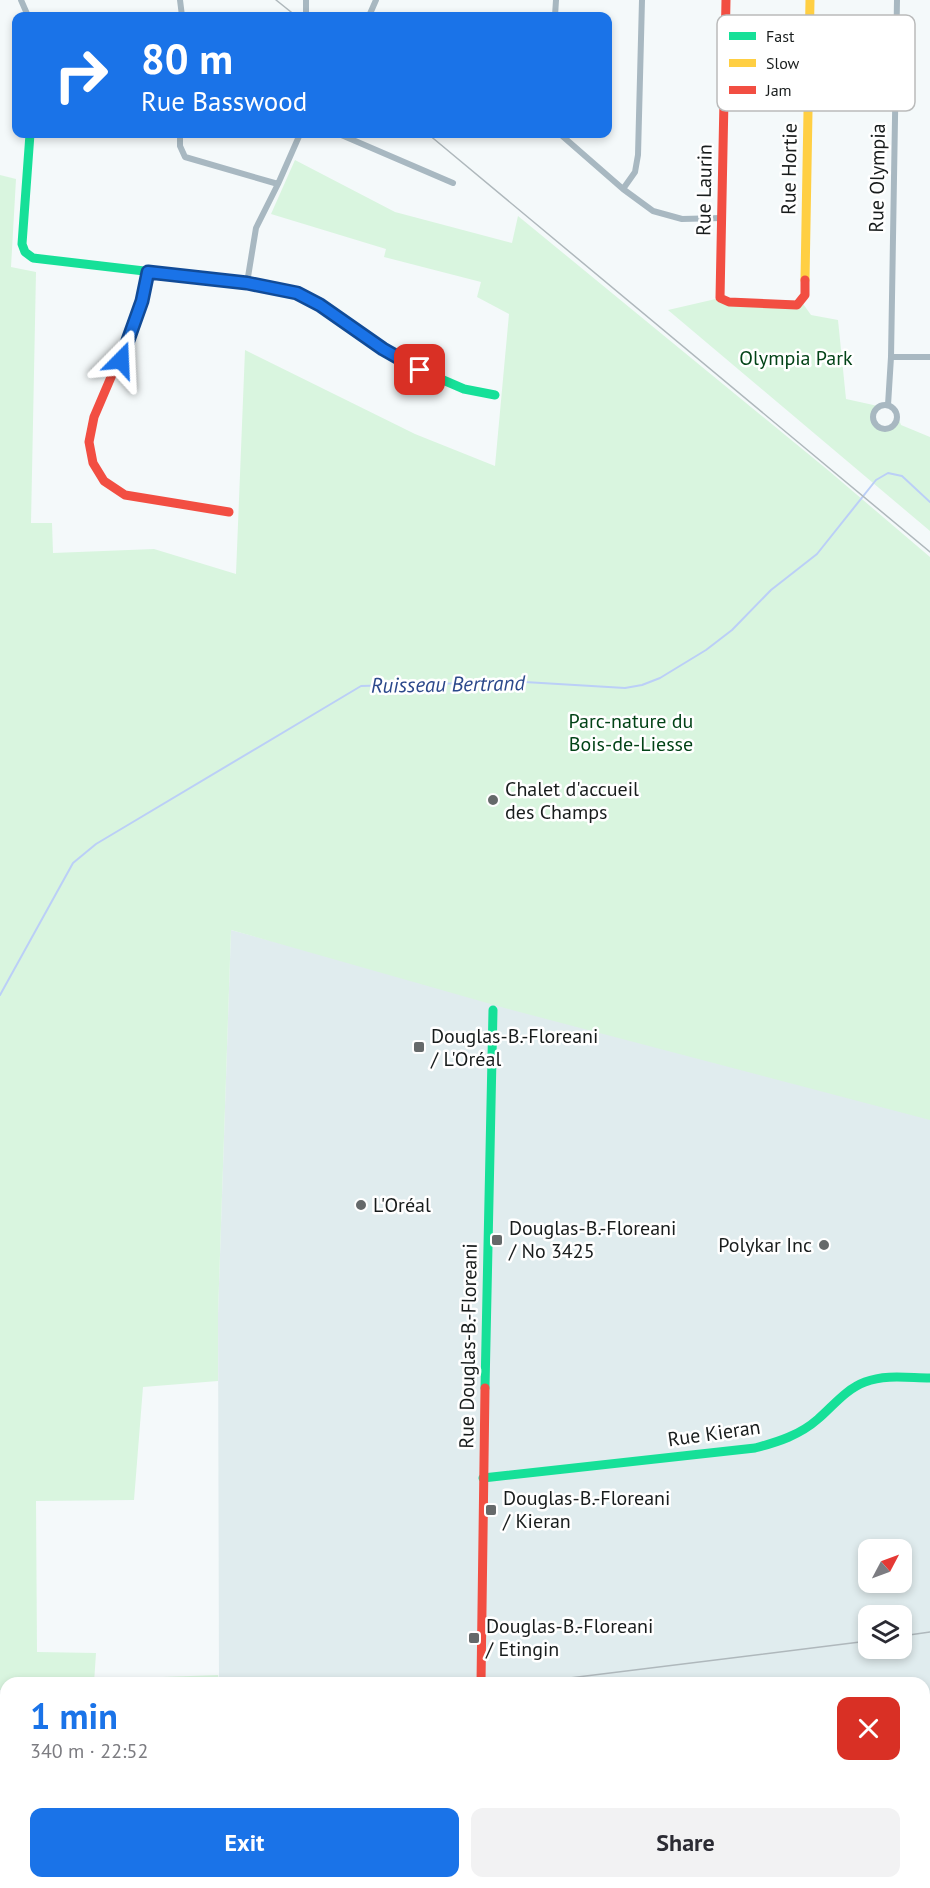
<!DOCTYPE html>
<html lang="en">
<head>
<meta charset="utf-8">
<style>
	body { margin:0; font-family:"PT Sans",sans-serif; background:#f2f2f3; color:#2b2b33; height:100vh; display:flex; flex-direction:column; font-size:22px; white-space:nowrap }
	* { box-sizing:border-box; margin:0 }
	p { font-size:20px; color:#7c7c81 }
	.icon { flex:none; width:33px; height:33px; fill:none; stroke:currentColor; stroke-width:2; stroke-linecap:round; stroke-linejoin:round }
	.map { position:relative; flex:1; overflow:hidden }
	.sheet { position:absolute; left:0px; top:1677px; width:930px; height:212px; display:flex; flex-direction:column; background:#fff; border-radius:18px 18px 0 0; box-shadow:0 3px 9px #0003 }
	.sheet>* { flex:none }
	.hud { position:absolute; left:12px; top:12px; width:600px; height:126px; border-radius:12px; box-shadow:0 3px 9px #0003; background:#1a73e8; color:#fff; overflow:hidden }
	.needle { width:39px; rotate:49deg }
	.controls { position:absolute; left:858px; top:1539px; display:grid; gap:12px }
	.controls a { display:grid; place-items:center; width:54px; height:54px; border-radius:12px; background:#fff; box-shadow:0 3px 9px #0003; font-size:30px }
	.pin { position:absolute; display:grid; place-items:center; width:51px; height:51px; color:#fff; margin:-26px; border-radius:12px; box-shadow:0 3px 9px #0006 }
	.me { position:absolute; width:66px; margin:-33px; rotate:21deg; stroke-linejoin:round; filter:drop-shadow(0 0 4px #0008) }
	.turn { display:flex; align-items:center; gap:21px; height:126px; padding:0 30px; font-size:27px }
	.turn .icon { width:78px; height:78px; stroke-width:2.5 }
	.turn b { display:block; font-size:42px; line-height:51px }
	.round { display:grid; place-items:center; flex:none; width:63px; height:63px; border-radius:12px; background:#f2f2f3 }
	.summary { display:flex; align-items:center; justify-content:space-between; height:102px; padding:0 30px }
	h1 { font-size:36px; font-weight:800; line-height:45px; color:#1a73e8 }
	.cta { display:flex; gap:12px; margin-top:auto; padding:12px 30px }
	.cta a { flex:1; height:69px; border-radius:12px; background:#1a73e8; color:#fff; font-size:24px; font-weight:800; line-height:69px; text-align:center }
	.cta a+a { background:#f2f2f3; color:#2b2b33 }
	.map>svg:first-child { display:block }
</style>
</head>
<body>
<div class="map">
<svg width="930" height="1888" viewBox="0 0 930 1888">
	<rect width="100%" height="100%" fill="#f4f9fa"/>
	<path fill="#e0ecee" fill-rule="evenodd" d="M231,930L930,1118V1888H0V1771L6,1770V1882H924V1683H219L218,1314ZM868,1550H902V1582H868ZM868,1616H902V1648H868Z"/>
	<path fill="#d9f5df" d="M295,160L395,212L512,243L518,216L829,471L930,557V1120L512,1010L231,930L218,1314V1381L143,1387L134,1500L36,1501L37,1652L96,1653L94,1683H6V1688L0,1690V175L16,179L11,267L36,272L31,523H52L53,553L154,549L236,574L245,350L415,434L495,466L509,314L477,297L481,282L384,257L386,249L271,214Z
		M720,298L801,301L811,315L838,320L846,399L878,406C857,428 902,441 896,412L901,425L930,437V531L668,310Z
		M218,1675L219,1683H127L135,1678Z"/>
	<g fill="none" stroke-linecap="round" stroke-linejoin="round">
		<path stroke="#bbcff7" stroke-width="2" d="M0,995L73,863L96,844L361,686L467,683L491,680L625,688L642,685L660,678L706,650L732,630L771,590L817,554L876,480L888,473L902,476L930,502"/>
		<path stroke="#a8b8c1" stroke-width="6" d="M21,0L28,16
			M180,0L182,16
			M306,16V0
			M369,16L376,0
			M555,16L556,0
			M180,134V146L185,157L278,184
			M339,134L453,183
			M560,134L623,189L653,211L682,219L721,218
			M623,189L635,172L638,155L642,0
			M247,283L256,228L278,184L300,134
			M891,357H930
			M873 417a12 12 0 1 1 24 0a12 12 0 1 1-24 0Z
			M888,405L891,357L897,0
			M924,1881L930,1882
			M476,1888L477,1882"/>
		<path stroke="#16e098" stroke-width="9" d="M30,134L22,244L25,252L33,258L247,283L297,293L320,305L383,349L420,370L464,389L495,395
			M485,1388L493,1010
			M483,1478L755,1448C778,1442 800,1435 818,1419C833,1406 846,1389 865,1382C886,1374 909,1378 930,1378"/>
		<path stroke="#ffcf43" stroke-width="9" d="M805,280L810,0"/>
		<path stroke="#f24e42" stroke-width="9" d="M726,0L720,298L729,302L797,305L805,295V280
			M148,272L132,328L94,417L89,442L93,463L104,481L125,495L229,512
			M481,1683L485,1388"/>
		<path stroke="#afb8bc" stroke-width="1.5" d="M276,0L296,16
			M428,134L930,552
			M902,1636L930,1632
			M529,1683L868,1641
			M0,1747L6,1746"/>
	</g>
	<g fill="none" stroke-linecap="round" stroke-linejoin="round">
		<g stroke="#114b97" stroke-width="15">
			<path id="route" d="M121,360L142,301L148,272L247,283L297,293L320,305L383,349L420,370"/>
		</g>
		<use href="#route" stroke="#1a73e8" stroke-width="10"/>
	</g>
	<g fill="#65696a" stroke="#fff" stroke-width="2">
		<circle cx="493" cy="800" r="6"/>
		<rect x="413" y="1041" width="12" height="12" rx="3"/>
		<circle cx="361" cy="1205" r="6"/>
		<rect x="491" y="1234" width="12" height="12" rx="3"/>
		<circle cx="824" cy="1245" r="6"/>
		<rect x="485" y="1504" width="12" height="12" rx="3"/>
		<rect x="468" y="1632" width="12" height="12" rx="3"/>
	</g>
	<g text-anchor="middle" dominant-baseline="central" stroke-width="5" stroke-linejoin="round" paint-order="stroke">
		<g font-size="20" fill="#181c1c" stroke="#fff">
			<text transform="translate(789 169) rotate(-89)">Rue Hortie</text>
			<text transform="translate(877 178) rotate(-89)">Rue Olympia</text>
			<text transform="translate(704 190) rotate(-89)">Rue Laurin</text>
			<text transform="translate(468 1346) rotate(-89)">Rue Douglas-B.-Floreani</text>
			<text transform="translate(714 1433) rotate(-8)">Rue Kieran</text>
		</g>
		<g font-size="20" fill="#024317" stroke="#fff">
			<text x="796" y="358">Olympia Park</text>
			<text x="631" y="721">Parc-nature du<tspan x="631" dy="23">Bois-de-Liesse</tspan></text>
		</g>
		<g font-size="20" fill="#181c1c" stroke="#fff" text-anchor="start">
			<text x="505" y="789">Chalet d'accueil<tspan x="505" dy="23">des Champs</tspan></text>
			<text x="431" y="1036">Douglas-B.-Floreani<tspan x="431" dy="23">/ L'Oréal</tspan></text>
			<text x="373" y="1205">L'Oréal</text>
			<text x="509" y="1228">Douglas-B.-Floreani<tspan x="509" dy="23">/ No 3425</tspan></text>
			<text x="812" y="1245" text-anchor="end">Polykar Inc</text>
			<text x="503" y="1498">Douglas-B.-Floreani<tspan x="503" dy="23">/ Kieran</tspan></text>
			<text x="486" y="1626">Douglas-B.-Floreani<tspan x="486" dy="23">/ Etingin</tspan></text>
		</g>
		<g font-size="21" font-style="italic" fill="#2b488b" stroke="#fff">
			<text transform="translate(448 684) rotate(-1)">Ruisseau Bertrand</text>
		</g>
	</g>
	<rect x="717" y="15" width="198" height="96" rx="9" fill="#fff" stroke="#babbbb" stroke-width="1.5"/>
	<rect x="729" y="32" width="27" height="8" fill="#16e098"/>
	<rect x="729" y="59" width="27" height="8" fill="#ffcf43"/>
	<rect x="729" y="86" width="27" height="8" fill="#f24e42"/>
	<g font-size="16" fill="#181c1c">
		<text x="766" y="42">Fast</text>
		<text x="766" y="69">Slow</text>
		<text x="766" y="96">Jam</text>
	</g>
</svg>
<div class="controls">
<a><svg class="needle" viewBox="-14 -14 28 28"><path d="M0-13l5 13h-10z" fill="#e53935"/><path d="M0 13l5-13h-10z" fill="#7c7c81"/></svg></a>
<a><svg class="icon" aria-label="layers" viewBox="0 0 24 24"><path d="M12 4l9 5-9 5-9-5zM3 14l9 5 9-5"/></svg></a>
</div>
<div class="pin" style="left:420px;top:370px;background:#d93025"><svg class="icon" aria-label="arrive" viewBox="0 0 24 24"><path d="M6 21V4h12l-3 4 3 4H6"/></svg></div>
<svg class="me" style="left:121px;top:360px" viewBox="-20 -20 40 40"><path d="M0-17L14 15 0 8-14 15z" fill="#1a73e8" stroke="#fff" stroke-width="4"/></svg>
<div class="hud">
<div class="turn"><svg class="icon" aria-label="right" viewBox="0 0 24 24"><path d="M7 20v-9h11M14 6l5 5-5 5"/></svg><div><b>80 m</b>Rue Basswood</div></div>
</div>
<section class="sheet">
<div class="summary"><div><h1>1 min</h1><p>340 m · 22:52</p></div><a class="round" style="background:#d93025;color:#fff"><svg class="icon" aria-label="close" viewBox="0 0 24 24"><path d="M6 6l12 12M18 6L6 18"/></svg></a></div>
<div class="cta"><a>Exit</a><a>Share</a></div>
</section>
</div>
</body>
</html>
